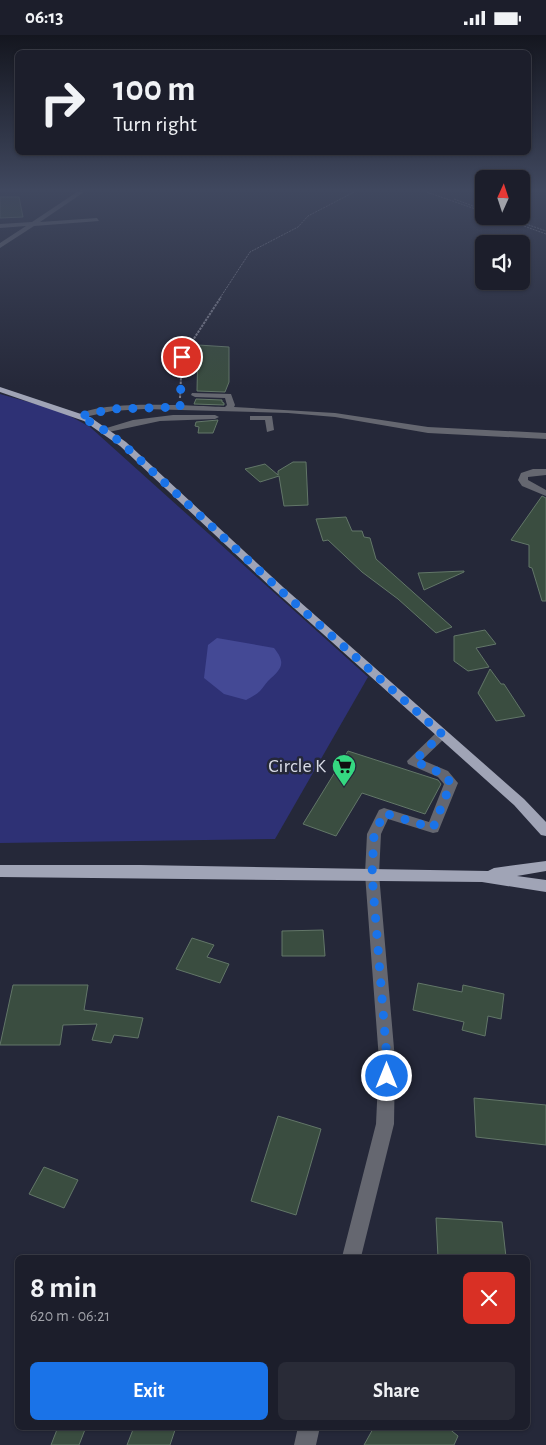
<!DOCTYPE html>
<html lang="en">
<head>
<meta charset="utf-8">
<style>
	body { margin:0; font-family:"Alegreya Sans",sans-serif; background:#292b37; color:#f1f3f6; height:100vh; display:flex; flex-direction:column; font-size:19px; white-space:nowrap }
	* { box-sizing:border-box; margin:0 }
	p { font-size:16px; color:#a0a2a9 }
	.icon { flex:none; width:28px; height:28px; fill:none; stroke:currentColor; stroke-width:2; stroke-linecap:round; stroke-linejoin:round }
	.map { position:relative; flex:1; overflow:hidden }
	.sheet { position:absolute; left:15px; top:1220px; width:515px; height:175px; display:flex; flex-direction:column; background:#1c1e2b; border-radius:8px; box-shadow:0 1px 4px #0004,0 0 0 1px #3a3c47 }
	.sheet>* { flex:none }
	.top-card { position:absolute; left:15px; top:15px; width:516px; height:105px; border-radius:8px; box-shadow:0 1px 4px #0004,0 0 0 1px #3a3c47; background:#1c1e2b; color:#f1f3f6; overflow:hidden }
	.needle { width:32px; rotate:3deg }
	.fabs { position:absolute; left:475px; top:135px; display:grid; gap:10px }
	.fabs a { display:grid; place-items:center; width:55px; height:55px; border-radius:8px; background:#1c1e2b; box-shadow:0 1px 4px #0004,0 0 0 1px #3a3c47; font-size:25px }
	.pin { position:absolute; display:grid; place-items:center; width:42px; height:42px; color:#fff; margin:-21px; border:2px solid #fff; border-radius:50%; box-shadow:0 1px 5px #0007 }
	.me { position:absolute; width:55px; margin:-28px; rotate:0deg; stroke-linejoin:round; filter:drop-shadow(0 0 4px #0008) }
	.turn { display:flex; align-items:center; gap:18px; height:105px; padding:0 15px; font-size:22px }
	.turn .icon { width:65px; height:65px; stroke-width:2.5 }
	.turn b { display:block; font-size:35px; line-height:42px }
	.round { display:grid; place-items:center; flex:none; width:52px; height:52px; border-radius:8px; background:#292b37 }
	.overview { display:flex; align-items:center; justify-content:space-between; height:85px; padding:0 15px }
	h1 { font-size:30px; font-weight:600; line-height:38px }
	.action { display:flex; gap:10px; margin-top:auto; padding:10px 15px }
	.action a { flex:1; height:58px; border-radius:8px; background:#1a73e8; color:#fff; font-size:20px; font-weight:600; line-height:58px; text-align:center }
	.action a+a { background:#292b37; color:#f1f3f6 }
	.status { display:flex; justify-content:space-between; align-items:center; height:35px; padding:0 25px; background:#1c1e2b; direction:ltr }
	.status svg { height:14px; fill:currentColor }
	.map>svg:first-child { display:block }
</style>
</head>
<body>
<div class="status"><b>06:13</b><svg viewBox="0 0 49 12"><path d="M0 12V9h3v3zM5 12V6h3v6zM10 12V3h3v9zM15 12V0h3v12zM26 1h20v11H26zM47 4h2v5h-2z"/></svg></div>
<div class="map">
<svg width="546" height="1410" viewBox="0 0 546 1410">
	<rect width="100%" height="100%" fill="#252839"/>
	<path fill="#2e3175" d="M0,359L61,376L90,392L368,642L275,804L0,808Z"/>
	<path fill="#444995" d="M217,603L274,613C287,629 281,634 268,646C265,649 263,653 260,656C256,660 251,662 246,665L224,659L204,643L208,610Z"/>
	<path fill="#3a4d40" stroke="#627668" d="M0,162H19L23,182L0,183Z
		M198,310L229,312V347L225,357L197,356Z
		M196,364L222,365V367L224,368V370L194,369Z
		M218,385L213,398H198L199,392L195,391L196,387Z
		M293,427H306L308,470L284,471L279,441L260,447L245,434L265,429L278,440V436Z
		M542,461L546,463V566H542L532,533L529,532V510L511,505Z
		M346,482L352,496H362L364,502L370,503L376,524L452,592L436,598L398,564L362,537L328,505L323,506L316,484Z
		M464,536V537L424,555L418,538Z
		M485,595L496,609L476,613L489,632L468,636L454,626V601Z
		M490,634L501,649H504L525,681L496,686L478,658Z
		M348,716L438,745L441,749L425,779L362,758L336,801L303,789Z
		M323,895L325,921H282V896Z
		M192,903L214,910L207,922L229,929L220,948L176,934Z
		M418,948L462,957L463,950L504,959L501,984L488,981L485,1001L462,995L464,987L413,975Z
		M13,950H88L84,975L143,983L138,1003L114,1000L111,1008L92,1005L97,989L63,990L60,1010H0Z
		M474,1063L546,1070V1110L476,1102Z
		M278,1081L321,1094L296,1180L251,1166Z
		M44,1132L78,1145L64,1173L29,1159Z
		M436,1183L502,1187L506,1222H438Z
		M58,1392H86L79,1410H51Z
		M134,1392H176L170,1410H127Z
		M374,1392H447L458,1401L454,1410H364Z"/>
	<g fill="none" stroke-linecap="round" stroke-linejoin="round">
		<path stroke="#7a7c8b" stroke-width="1" stroke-dasharray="2 1" stroke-linecap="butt" d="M421,155L484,177
			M454,164L484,175
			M496,181L546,199
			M503,181L546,196
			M220,263L250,217L298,192L308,181L358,155"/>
		<path stroke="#7a7c8b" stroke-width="2" stroke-dasharray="2.5 1" stroke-linecap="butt" d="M180,363L182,322L221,262"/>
		<path fill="#656770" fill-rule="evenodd" d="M80,155H87L40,187L97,183L99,186L34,191L0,213V208L26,191L0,193V189L32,187Z
			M192,358L231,359L235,370L234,372L335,378L428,392L546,398V404L428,398L335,382L288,378L144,374L112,376L80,383L76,381C99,364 194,371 225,372L227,370L225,363L195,362L191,360Z
			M173,380H215L219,382L215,384L160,386L104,398L100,395L133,385Z
			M250,381H272L274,395L267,397L265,385H250Z
			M533,434H546V440L528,442V445L546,455V461L522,451L518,445L521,438Z
			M442,695L446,696L448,699L446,702L422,725L448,736L458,748L438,797L433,798L388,784L381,799L379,839L395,1025L394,1089L361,1222H342L376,1089L379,1025L365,839L367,799L379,775L384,773L429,787L444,749L438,742L408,729L407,726L438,696Z
			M298,1392H320L316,1410H294Z"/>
		<path fill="#a0a4b6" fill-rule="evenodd" d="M0,352L90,382L126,407L283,552L524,764L546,787V801L541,800L514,770L275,556L120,411L84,386L0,357Z
			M546,826V836L517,841L546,845V857L482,847L0,842V830H140L488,836L494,833Z"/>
	</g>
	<linearGradient id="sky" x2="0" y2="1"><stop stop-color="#14161f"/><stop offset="0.44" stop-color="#40485f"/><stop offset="1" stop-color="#40485f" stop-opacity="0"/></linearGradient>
	<rect width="546" height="352" fill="url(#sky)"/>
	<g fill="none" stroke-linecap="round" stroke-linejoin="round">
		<path stroke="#1a73e8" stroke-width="9" stroke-dasharray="0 16.2" d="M182,322L180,372L112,374L80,381L104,395L123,409L279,554L442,699L414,726L443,739L451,748L433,793L384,778L374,800L372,839L387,1025V1041"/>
	</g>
	<defs>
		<g id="supermarket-pin" transform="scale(1.25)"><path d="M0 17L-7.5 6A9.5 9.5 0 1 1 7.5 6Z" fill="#35d881" stroke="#252839"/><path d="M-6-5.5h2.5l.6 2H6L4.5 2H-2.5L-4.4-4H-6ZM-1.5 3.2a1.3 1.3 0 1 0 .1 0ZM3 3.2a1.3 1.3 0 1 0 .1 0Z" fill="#111"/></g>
	</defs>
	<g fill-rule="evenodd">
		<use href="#supermarket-pin" x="344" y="731"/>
	</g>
	<g text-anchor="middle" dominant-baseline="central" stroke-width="5" stroke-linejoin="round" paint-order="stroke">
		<g font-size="20" fill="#d9dbe7" stroke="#252839" text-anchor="end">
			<text x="326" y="731">Circle K</text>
		</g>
	</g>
</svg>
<div class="fabs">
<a><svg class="needle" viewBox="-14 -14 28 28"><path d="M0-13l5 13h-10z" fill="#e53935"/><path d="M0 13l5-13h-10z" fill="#a0a2a9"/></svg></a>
<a><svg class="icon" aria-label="sound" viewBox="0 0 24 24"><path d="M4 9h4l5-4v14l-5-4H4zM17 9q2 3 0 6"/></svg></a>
</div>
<div class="pin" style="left:182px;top:322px;background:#d93025"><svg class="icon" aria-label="arrive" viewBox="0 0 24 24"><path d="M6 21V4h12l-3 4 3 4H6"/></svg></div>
<svg class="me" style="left:387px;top:1041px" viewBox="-20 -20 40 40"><circle r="17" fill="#1a73e8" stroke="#fff" stroke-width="3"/><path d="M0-11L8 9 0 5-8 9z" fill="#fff"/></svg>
<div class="top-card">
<div class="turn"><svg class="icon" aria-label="right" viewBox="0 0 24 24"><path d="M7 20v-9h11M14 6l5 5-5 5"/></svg><div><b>100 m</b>Turn right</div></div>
</div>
<section class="sheet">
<div class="overview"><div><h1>8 min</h1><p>620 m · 06:21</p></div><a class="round" style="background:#d93025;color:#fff"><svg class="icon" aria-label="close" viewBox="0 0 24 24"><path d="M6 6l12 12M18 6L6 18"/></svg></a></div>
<div class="action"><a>Exit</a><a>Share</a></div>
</section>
</div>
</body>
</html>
